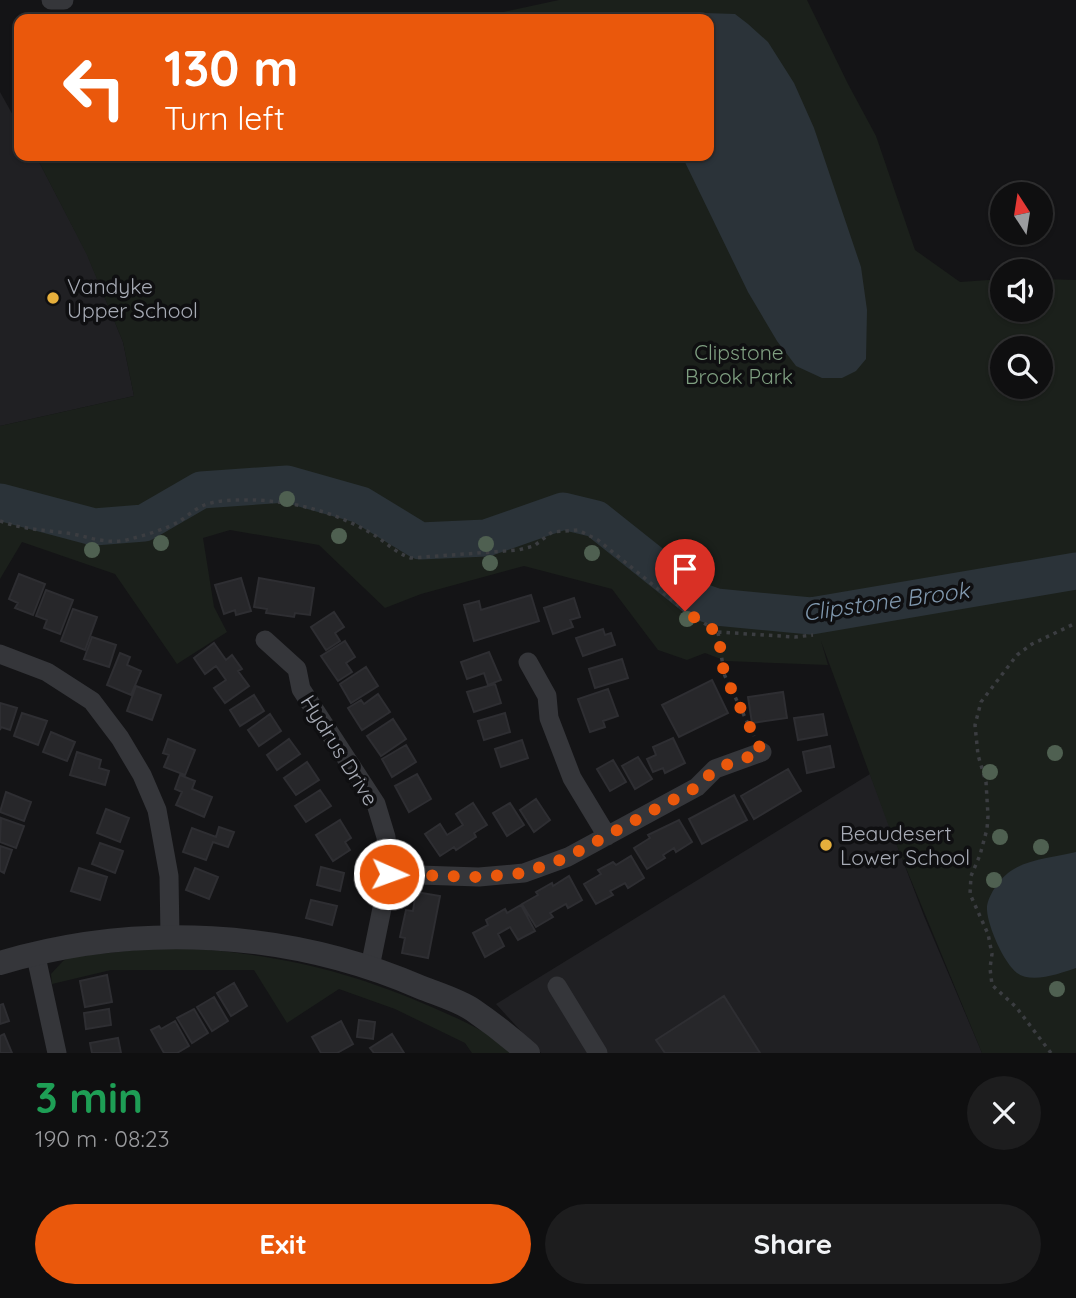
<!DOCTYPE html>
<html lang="en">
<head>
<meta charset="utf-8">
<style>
	body { margin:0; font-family:Quicksand,sans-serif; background:#1d1d1e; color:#f1f3f6; height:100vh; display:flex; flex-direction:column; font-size:26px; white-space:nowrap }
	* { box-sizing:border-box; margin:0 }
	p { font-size:23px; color:#9b9c9f }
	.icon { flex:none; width:38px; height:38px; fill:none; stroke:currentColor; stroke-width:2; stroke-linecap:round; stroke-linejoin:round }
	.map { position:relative; height:1053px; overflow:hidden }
	.details { display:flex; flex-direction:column; background:#0f0f10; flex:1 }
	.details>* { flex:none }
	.guide { position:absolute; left:14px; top:14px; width:700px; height:147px; border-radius:14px; box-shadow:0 2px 5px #0004,0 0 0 2px #2f2f30; background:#ea580c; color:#fff; overflow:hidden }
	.needle { width:46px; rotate:348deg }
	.buttons { position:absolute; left:990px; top:182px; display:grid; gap:14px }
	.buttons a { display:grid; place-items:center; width:63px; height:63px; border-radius:50%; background:#0f0f10; box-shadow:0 2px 5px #0004,0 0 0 2px #2f2f30; font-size:35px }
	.pin { position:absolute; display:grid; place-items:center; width:60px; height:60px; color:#fff; margin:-72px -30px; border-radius:50% 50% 50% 0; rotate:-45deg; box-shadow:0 0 7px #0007 }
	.pin .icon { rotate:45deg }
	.me { position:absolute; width:77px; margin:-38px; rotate:92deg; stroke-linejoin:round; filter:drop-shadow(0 0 5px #0008) }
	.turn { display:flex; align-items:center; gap:24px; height:147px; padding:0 35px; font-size:32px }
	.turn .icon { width:91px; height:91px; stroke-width:2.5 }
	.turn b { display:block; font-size:49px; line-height:60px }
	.round { display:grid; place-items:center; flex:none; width:74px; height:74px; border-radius:37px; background:#1d1d1e }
	.overview { display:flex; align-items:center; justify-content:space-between; height:119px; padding:0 35px }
	h1 { font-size:42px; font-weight:800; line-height:52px; color:#1e9e55 }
	.action { display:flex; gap:14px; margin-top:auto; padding:14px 35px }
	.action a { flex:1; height:80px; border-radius:42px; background:#ea580c; color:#fff; font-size:28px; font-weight:800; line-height:80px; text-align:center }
	.action a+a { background:#1d1d1e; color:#f1f3f6 }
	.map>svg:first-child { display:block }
</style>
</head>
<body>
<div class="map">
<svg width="1076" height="1053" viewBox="0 0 1076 1053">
	<rect width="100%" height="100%" fill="#141416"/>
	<path fill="#202023" d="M0,92L19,126V156H36L87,254L123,342L134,396L0,426Z
		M870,774L924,916L982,1053H541L496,1004Z"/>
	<path fill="#1b201b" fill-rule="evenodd" d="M559,0H807L848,84L876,136L915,250L960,282L1003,279V310H1041V279L1076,280V1053H982L888,824L821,641L828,665L726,661L705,653L687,660L658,650L612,589L524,566L421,594L385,608L319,545L230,530L203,538L214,607L227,632L177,664L115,574L22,542L0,579V508L95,534L148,528L200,498L286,491L357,511L417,545L487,543L563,517L594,523L696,605L715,612L813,621L811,616L745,610L699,601L596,519L563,511L486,538L420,541L361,505L287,484L201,490L144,523L94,527L0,502V426L134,396L123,342L87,255L36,156H709V19H471ZM1003,348H1041V387H1003Z
		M165,947C266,952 341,967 434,1008C461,1020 490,1032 512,1053H472L465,1043L395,1009L339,989L287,1023L254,970H111L52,984L51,974L63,961L71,957Z"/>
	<path fill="#2b3339" d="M704,13L735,14L748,24L768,42L794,83L814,128L861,267L867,310L866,359L856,371L842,378H822L796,366L777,341L748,292L682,156H709V19H689Z
		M1076,852V968C1061,973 1032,984 1017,973C1004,963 988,927 987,910C986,898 999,880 1008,873C1025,859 1056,857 1076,852Z"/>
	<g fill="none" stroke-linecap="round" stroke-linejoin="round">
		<path stroke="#2b3339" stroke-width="37" d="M0,502L94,527L144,523L201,490L287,484L361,505L420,541L486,538L563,511L596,519L699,601L716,607L811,616L1076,571"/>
	</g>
	<path fill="#27272a" stroke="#2e2e32" stroke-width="2" d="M19,574L45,584L33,615L15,608L18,603L9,599Z
		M241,578L251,611L236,615L235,610L224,614L215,585Z
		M259,578L314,588L310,615L295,613L294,617L266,613L267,609L254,607Z
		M46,590L73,600L60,634L44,628L47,620L36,616Z
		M531,595L539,621L474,641L464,605L479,601L481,610Z
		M574,598L580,617L570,620L573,627L553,634L544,608Z
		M73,609L97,617L85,650L61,641Z
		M334,612L344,627L335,633L340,641L326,650L311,627Z
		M603,629L605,635L611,633L615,645L583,656L576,638Z
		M92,637L116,645L109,667L84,659Z
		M345,641L355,657L346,663L352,672L338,681L321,656Z
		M214,643L226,660L232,655L242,669L238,671L249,686L225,703L214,688L226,680L216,666L205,674L194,658Z
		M489,652L501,680L488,685L484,673L467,679L461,662Z
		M120,653L130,657L127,665L141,671L131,695L107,685Z
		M622,659L628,678L595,688L589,669Z
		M366,667L378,686L351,703L340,684Z
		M712,680L728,713L679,737L662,705Z
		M495,684L501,703L474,712L467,692Z
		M136,686L161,695L152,720L127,711Z
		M608,689L618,716L603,721L605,727L590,732L578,699Z
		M783,692L787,718L752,723L748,697Z
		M378,694L390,712L362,730L348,708L361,700L364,704Z
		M254,695L264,711L240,726L230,710Z
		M0,703L17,708L10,730L1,727L0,730Z
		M22,713L47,721L38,745L14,736Z
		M505,713L510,732L484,740L478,721Z
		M270,714L281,731L259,746L248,730Z
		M823,714L827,735L798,740L794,718Z
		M393,719L406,739L381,756L367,736Z
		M51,732L75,742L67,761L43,752Z
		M673,738L685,763L665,773L663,768L653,772L647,759L656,755L653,747Z
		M168,739L195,750L185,775L164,767L169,755L163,753Z
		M289,739L300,754L277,770L267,755Z
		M522,740L528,758L501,767L495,749Z
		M406,745L416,762L392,777L382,759Z
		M830,746L834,767L807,773L803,752Z
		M77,752L101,760L99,768L109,771L105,785L70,775Z
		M638,757L652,779L635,789L622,766Z
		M613,760L626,782L610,791L597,769Z
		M307,762L319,780L296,795L284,778Z
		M788,769L801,791L754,819L741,796Z
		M417,774L431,799L409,812L395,786Z
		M180,775L195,781L192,789L212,797L204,817L176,805L182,792L175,789Z
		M320,790L331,806L306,822L295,806Z
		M6,792L31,802L24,821L0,812Z
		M734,795L747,820L702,844L689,819Z
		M536,799L550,820L534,832L520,810Z
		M473,803L487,825L474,833L476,837L456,850L454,847L440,856L425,834L440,824L447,835L463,825L456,814Z
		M510,803L524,825L507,836L493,813Z
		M106,809L129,818L120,842L97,833Z
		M1,818L24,826L16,848L0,842Z
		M340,820L351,838L345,842L350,850L333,861L316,835Z
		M679,820L692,842L676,852L674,848L663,855L665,858L647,869L634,848L650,838L648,835Z
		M219,827L234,832L228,847L213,842L206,860L183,852L192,828L216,837Z
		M100,843L123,851L115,873L92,864Z
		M0,846L12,850L4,873L0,871Z
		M631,856L644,878L628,888L625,883L610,891L613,895L596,904L584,884L601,874L598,870L613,862L616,865Z
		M321,867L344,873L340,891L317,885Z
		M79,868L107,877L100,900L71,891Z
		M195,868L218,877L209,899L186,890Z
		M569,876L582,900L568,908L566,904L550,913L553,917L536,927L522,904L538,895L536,892L552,883L553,886Z
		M416,892L440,896L428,958L402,953L405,938L400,937L406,910L413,911Z
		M311,900L337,906L332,925L306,918Z
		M521,905L535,931L518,940L510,927L498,934L504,946L485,957L473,933L488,925L486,920L505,909L507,913Z
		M107,975L112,1002L85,1007L80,981Z
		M234,983L247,1006L231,1016L217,993Z
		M724,996L760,1053H665L656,1040Z
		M214,997L228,1021L212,1031L197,1007Z
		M3,1004L9,1021L0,1024V1005Z
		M109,1009L111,1025L86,1029L84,1013Z
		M194,1009L208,1033L192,1043L177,1018Z
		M359,1020L375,1022L373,1039L357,1037Z
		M175,1021L189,1046L177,1053H164L151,1030L159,1026L161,1029Z
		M341,1021L353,1044L337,1053H321L312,1037Z
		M4,1034L12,1053H0V1036Z
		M392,1034L404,1053H374L370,1048Z
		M118,1038L121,1053H92L90,1043Z"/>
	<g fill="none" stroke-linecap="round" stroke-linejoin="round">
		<path stroke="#3b3d41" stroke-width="3.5" stroke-dasharray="3.5 5" stroke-linecap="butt" d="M0,521C24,530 48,530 73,534C92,538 110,545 130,539C146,535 166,529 180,521C187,516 194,510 202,506C217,499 239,500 255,500C297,502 334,512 371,533C385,541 395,553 411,558L518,550L534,546L552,532L578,530L598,540L685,611L718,632L724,674L754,736
			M718,632L795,637L813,635
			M1051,1053L1016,1007L992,985L990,968L992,954L988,934L970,894L971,876L980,855L987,829L988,816L986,782L978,755L975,725L981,702L1017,655L1032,644L1076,623"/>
		<path stroke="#35363a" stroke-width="19" d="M51,0H64
			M265,640L297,669L301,689L376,804L386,837L389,874L370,967
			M0,654L47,672L92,701L120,738L142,775L157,810L169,876L170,936
			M528,662L547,696L549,718L572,778L607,836
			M389,874L479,877L524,873L568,857L697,787L715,769L762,752
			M35,952L57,1053
			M557,986L598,1053"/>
		<path stroke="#35363a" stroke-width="24" d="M0,963C137,922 288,930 420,987C437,994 458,1000 473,1010C492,1023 511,1038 528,1053"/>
	</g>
	<g fill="#4f6051">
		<circle cx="287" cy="499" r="8"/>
		<circle cx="339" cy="536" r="8"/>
		<circle cx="161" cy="543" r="8"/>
		<circle cx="486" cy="544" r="8"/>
		<circle cx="92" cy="550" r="8"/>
		<circle cx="592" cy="553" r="8"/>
		<circle cx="490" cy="563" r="8"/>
		<circle cx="687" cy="619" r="8"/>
		<circle cx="1055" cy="753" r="8"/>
		<circle cx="990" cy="772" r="8"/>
		<circle cx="1000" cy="837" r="8"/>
		<circle cx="1041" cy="847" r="8"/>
		<circle cx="994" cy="880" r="8"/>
		<circle cx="1057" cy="989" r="8"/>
	</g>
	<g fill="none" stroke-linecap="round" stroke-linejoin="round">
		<path stroke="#ea580c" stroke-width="12" stroke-dasharray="0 21.6" d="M389,874L479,877L524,873L568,857L652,811L697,787L715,769L762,752L724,674L718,632L708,627L685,611"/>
	</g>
	<g fill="#e6af3c" stroke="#0f0f11" stroke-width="2.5">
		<circle cx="53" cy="298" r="7"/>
		<circle cx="826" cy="845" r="7"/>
	</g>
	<g text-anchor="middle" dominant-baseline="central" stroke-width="7" stroke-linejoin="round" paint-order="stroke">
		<g font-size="21" fill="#a7abb5" stroke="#0f0f11" text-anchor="start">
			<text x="67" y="286">Vandyke<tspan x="67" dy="24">Upper School</tspan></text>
			<text x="840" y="833">Beaudesert<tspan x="840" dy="24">Lower School</tspan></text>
		</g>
		<g font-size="21" fill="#7f9f81" stroke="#0f0f11">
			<text x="739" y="352">Clipstone<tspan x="739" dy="24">Brook Park</tspan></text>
		</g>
		<g font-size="21" fill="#a7abb5" stroke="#0f0f11">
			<text transform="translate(340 750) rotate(58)">Hydrus Drive</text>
		</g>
		<g font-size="23" font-style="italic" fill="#8098ae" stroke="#0f0f11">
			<text transform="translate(886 601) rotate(-8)">Clipstone Brook</text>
		</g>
	</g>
</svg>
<div class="buttons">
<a><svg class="needle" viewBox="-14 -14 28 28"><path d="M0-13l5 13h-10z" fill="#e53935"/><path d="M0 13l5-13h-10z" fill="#9b9c9f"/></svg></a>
<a><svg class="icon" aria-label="sound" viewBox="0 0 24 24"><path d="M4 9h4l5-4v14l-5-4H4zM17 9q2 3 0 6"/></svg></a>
<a><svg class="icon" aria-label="search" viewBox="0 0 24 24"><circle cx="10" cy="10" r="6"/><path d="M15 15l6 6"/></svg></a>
</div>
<div class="pin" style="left:685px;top:611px;background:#d93025"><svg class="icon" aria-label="arrive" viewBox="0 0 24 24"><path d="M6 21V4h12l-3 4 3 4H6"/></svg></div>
<svg class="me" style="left:389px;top:874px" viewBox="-20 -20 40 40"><circle r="17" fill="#ea580c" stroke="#fff" stroke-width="3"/><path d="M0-11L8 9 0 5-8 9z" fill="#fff"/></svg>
<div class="guide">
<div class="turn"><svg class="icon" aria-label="left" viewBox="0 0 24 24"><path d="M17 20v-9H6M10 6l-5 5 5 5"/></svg><div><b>130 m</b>Turn left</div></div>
</div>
</div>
<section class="details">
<div class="overview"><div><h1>3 min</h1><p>190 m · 08:23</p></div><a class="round"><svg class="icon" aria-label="close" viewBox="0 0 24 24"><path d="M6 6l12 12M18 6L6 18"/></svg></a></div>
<div class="action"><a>Exit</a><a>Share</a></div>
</section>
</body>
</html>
